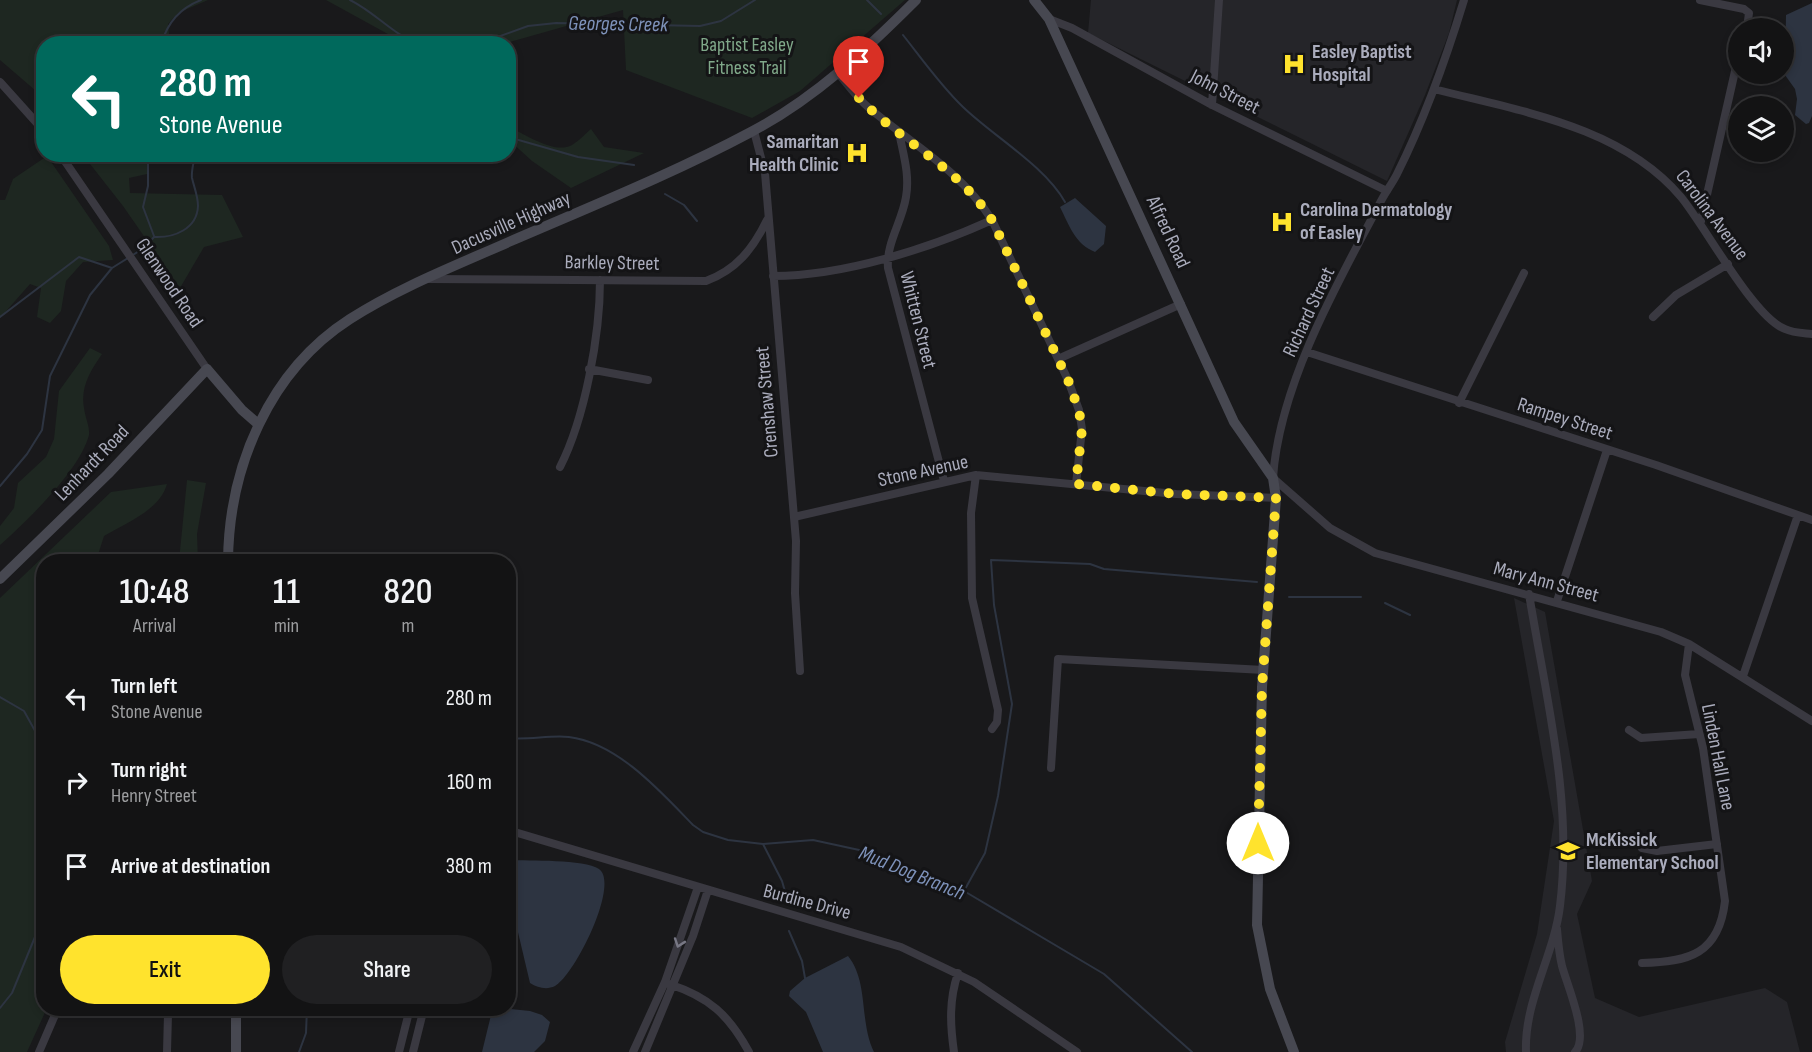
<!DOCTYPE html>
<html lang="en">
<head>
<meta charset="utf-8">
<style>
	body { margin:0; font-family:"Sofia Sans Condensed",sans-serif; background:#202022; color:#f1f3f6; height:100vh; display:flex; flex-direction:column; font-size:22px; white-space:nowrap }
	* { box-sizing:border-box; margin:0 }
	p { font-size:20px; color:#9d9ea0 }
	.icon { flex:none; width:33px; height:33px; fill:none; stroke:currentColor; stroke-width:2; stroke-linecap:round; stroke-linejoin:round }
	.map { position:relative; flex:1; overflow:hidden }
	.side { position:absolute; left:36px; top:554px; width:480px; height:462px; display:flex; flex-direction:column; background:#131314; border-radius:24px; box-shadow:0 3px 9px #0003,0 0 0 2px #323234 }
	.side>* { flex:none }
	.banner { position:absolute; left:36px; top:36px; width:480px; height:126px; border-radius:24px; box-shadow:0 3px 9px #0003,0 0 0 2px #323234; background:#00695c; color:#fff; overflow:hidden }
	.tools { position:absolute; left:1728px; top:18px; display:grid; gap:12px }
	.tools a { display:grid; place-items:center; width:66px; height:66px; border-radius:50%; background:#131314; box-shadow:0 3px 9px #0003,0 0 0 2px #323234; font-size:30px }
	.pin { position:absolute; display:grid; place-items:center; width:51px; height:51px; color:#fff; margin:-62px -26px; border-radius:50% 50% 50% 0; rotate:-45deg; box-shadow:0 0 6px #0007 }
	.pin .icon { rotate:45deg }
	.me { position:absolute; width:66px; margin:-33px; rotate:0deg; stroke-linejoin:round; filter:drop-shadow(0 0 4px #0008) }
	.turn { display:flex; align-items:center; gap:21px; height:126px; padding:0 24px; font-size:27px }
	.turn .icon { width:78px; height:78px; stroke-width:2.5 }
	.turn b { display:block; font-size:42px; line-height:51px }
	.eta { display:flex; justify-content:space-evenly; align-items:center; height:102px; text-align:center }
	.eta b { font-size:36px; font-weight:600; line-height:42px }
	.action { display:flex; gap:12px; margin-top:auto; padding:12px 24px }
	.action a { flex:1; height:69px; border-radius:36px; background:#ffe32d; color:#111; font-size:24px; font-weight:600; line-height:69px; text-align:center }
	.action a+a { background:#202022; color:#f1f3f6 }
	ul { padding:0; list-style:none }
	li { display:flex; align-items:center; gap:18px; height:84px; padding:0 24px }
	li div { flex:1 }
	li b { display:block; font-size:22px }
	li em { font-style:normal }
	.map>svg:first-child { display:block }
</style>
</head>
<body>
<div class="map">
<svg width="1812" height="1052" viewBox="0 0 1812 1052">
	<rect width="100%" height="100%" fill="#19191b"/>
	<path fill="#252529" d="M1091,0H1457L1449,33L1425,95L1387,181L1088,33Z
		M1514,598L1545,612L1592,881L1577,914L1595,998L1639,1017L1765,988L1787,1002L1800,1052H1506L1505,1042L1537,934L1554,821Z"/>
	<path fill="#1e2721" d="M0,0H208L178,13L168,24L170,43L44,44L43,97L0,60Z
		M326,0H905L800,91L752,118L626,70L623,10L506,43L406,44Z
		M508,127C525,133 553,155 572,145C579,141 585,134 591,129L604,147L644,153L571,188L532,161L509,140Z
		M83,155H149L147,174L129,178L130,193L222,195L243,237L204,247L180,288L123,206Z
		M47,156L109,246L113,260L83,262L66,281L61,311L50,323L37,317L41,288L30,284L0,318V200H5L13,179Z
		M90,348L102,354C91,370 80,387 84,408C85,417 90,427 89,435C80,470 27,521 0,545V526L14,508L18,483L46,457L54,439L59,391Z
		M187,480L206,483L197,534L198,561H179Z
		M167,484C160,510 126,523 104,536L96,561H44V1008H47L27,1052H0V598L111,492Z"/>
	<path fill="#2d3441" d="M1812,3V116L1809,123L1806,124L1795,115L1797,99L1795,89L1785,75L1786,15Z
		M1075,198L1106,226L1104,244L1095,252C1075,244 1069,225 1060,207Z
		M509,860C529,861 584,859 599,869C620,884 575,975 555,986C547,990 538,988 530,983L517,928L509,912Z
		M848,956C869,982 859,1022 874,1052H823L806,1012L789,996L790,991L805,978Z
		M499,1008L530,1011L542,1015L550,1022L545,1041L534,1052H482L492,1011Z"/>
	<g fill="none" stroke-linecap="round" stroke-linejoin="round">
		<path stroke="#2d3441" stroke-width="2" d="M350,0C375,12 393,35 419,44
			M867,0L881,14
			M903,35C922,59 941,86 963,107C993,136 1045,166 1065,202
			M161,44C168,22 180,8 201,0
			M478,44L528,26L556,23L700,26L721,21L755,0
			M508,137L578,157L634,165
			M148,154V186L143,207L154,236
			M665,194L684,205L697,221
			M154,237C174,238 197,229 198,206C198,196 194,187 192,178C191,171 194,162 195,154
			M0,317L79,257L112,268
			M0,486L27,454L42,430L50,376L90,295L112,268L144,248L154,237
			M1289,597H1361
			M1385,603L1410,615
			M0,697L24,711L44,747
			M508,738C529,740 550,735 569,737C618,743 661,792 693,825L703,832L728,840L763,844L813,840L873,853L964,891L1104,974L1192,1052
			M763,844L782,881L788,902
			M964,891L985,853L998,796L1012,704L994,605L991,560L1090,564L1104,569L1257,582
			M789,931L802,961L805,978
			M0,1008L12,993L44,915
			M299,1052L306,1033L307,1008"/>
		<path stroke="#3a3941" stroke-width="8" d="M1464,0C1446,59 1425,118 1397,174C1392,184 1384,194 1379,205C1336,285 1279,387 1273,478L1330,528L1375,553L1661,632L1689,644L1812,721
			M1700,0L1744,9L1749,13L1747,28
			M1049,19L1072,28L1212,105L1387,191
			M838,73C848,85 857,98 869,108C912,144 961,171 992,220L1068,380L1079,410L1082,429L1076,484
			M0,82L44,131
			M1434,89C1519,111 1621,126 1681,197C1705,226 1754,318 1785,329C1793,333 1803,333 1812,334
			M1212,105L1219,0
			M754,131L765,173L796,541L795,593L800,671
			M899,132C903,154 910,174 906,197C902,222 886,243 888,268L944,481
			M60,154L207,369
			M1701,221L1738,58
			M773,276C843,276 928,249 992,220
			M427,279L706,281C736,270 753,249 767,220
			M1653,317L1676,295L1728,264
			M1307,352L1656,465L1812,520
			M1058,359L1181,304
			M589,369L648,380
			M1459,403L1524,273
			M560,467C585,418 600,335 600,280
			M976,475L971,513L972,598L998,710L997,722L992,729
			M794,517L976,475L1176,494L1276,498
			M1557,601L1607,450
			M1743,676L1798,515
			M1629,730L1641,738L1699,734
			M1051,768L1058,659L1264,670
			M508,830L901,947L974,982L1077,1052
			M1642,848L1657,851L1717,844
			M1557,929C1558,941 1559,954 1562,966C1567,985 1590,1037 1575,1052
			M1642,963C1689,962 1719,954 1725,901L1703,748L1685,675L1689,644
			M669,984C709,997 729,1015 749,1052
			M39,1052L58,1008
			M167,1052L168,1014
			M399,1052L410,1008
			M413,1052L424,1008
			M633,1052L665,982L698,887
			M645,1052L693,936L708,890
			M954,1052C950,1024 949,1000 958,973
			M1526,1052C1524,1001 1554,956 1560,906C1573,800 1546,698 1529,594"/>
		<path stroke="#474851" stroke-width="10" d="M1034,0L1049,19L1234,422L1273,478L1276,498L1262,687L1257,925L1270,989L1294,1052
			M228,561C229,467 269,371 350,319C400,287 457,265 511,241C592,206 674,173 751,132C814,99 866,50 916,0
			M0,579L108,474L207,369L242,410L258,424
			M236,1008V1052"/>
	</g>
	<defs><path id="oneway-chevron" d="M-2-3.5L2.5 0L-2 3.5" fill="none" stroke-width="1.6" stroke-linecap="round" stroke-linejoin="round" transform="scale(1.5)"/></defs>
	<use stroke="#787885" href="#oneway-chevron" transform="translate(679 943) rotate(109)"/>
	<g fill="none" stroke-linecap="round" stroke-linejoin="round">
		<path stroke="#ffe32d" stroke-width="10" stroke-dasharray="0 18" d="M859,98C901,142 958,167 992,220L1068,380L1079,411L1082,429L1076,484L1176,494L1276,498L1262,687L1258,843"/>
	</g>
	<defs>
		<g id="hospital-bare" transform="scale(1.8)"><path d="M-5-5h3v3.5h4V-5h3V5h-3V1.5h-4V5h-3Z" fill="#ffe32d" stroke="#141416" stroke-width="2.5" paint-order="stroke"/></g>
		<g id="school-bare" transform="scale(1.8)"><path d="M0-5L7-2L0 1L-7-2ZM-4 1L0 2.5L4 1V4Q0 6-4 4Z" fill="#ffe32d" stroke="#141416" stroke-width="2.5" paint-order="stroke"/></g>
	</defs>
	<g fill-rule="evenodd">
		<use href="#hospital-bare" x="1294" y="64"/>
		<use href="#hospital-bare" x="857" y="153"/>
		<use href="#hospital-bare" x="1282" y="222"/>
		<use href="#school-bare" x="1568" y="851"/>
	</g>
	<g text-anchor="middle" dominant-baseline="central" stroke-width="6" stroke-linejoin="round" paint-order="stroke">
		<g font-size="20" fill="#80a98a" stroke="#141416">
			<text x="747" y="45">Baptist Easley<tspan x="747" dy="23">Fitness Trail</tspan></text>
		</g>
		<g font-size="20" font-weight="bold" fill="#aaacbc" stroke="#141416" text-anchor="start">
			<text x="1312" y="52">Easley Baptist<tspan x="1312" dy="23">Hospital</tspan></text>
			<text x="839" y="142" text-anchor="end">Samaritan<tspan x="839" dy="23">Health Clinic</tspan></text>
			<text x="1300" y="210">Carolina Dermatology<tspan x="1300" dy="23">of Easley</tspan></text>
			<text x="1586" y="840">McKissick<tspan x="1586" dy="23">Elementary School</tspan></text>
		</g>
		<g font-size="20" fill="#aaacbc" stroke="#141416">
			<text transform="translate(1225 92) rotate(27)">John Street</text>
			<text transform="translate(1712 215) rotate(53)">Carolina Avenue</text>
			<text transform="translate(511 223) rotate(-24)">Dacusville Highway</text>
			<text transform="translate(1168 232) rotate(65)">Alfred Road</text>
			<text transform="translate(612 263) rotate(1)">Barkley Street</text>
			<text transform="translate(169 283) rotate(56)">Glenwood Road</text>
			<text transform="translate(1309 312) rotate(-65)">Richard Street</text>
			<text transform="translate(918 320) rotate(76)">Whitten Street</text>
			<text transform="translate(767 402) rotate(-95)">Crenshaw Street</text>
			<text transform="translate(1565 419) rotate(18)">Rampey Street</text>
			<text transform="translate(92 463) rotate(-46)">Lenhardt Road</text>
			<text transform="translate(923 471) rotate(-12)">Stone Avenue</text>
			<text transform="translate(1546 582) rotate(15)">Mary Ann Street</text>
			<text transform="translate(1718 757) rotate(79)">Linden Hall Lane</text>
			<text transform="translate(807 902) rotate(15)">Burdine Drive</text>
		</g>
		<g font-size="21" font-style="italic" fill="#7e92ba" stroke="#141416">
			<text transform="translate(618 24) rotate(1)">Georges Creek</text>
			<text transform="translate(912 873) rotate(22)">Mud Dog Branch</text>
		</g>
	</g>
</svg>
<div class="tools">
<a><svg class="icon" aria-label="sound" viewBox="0 0 24 24"><path d="M4 9h4l5-4v14l-5-4H4zM17 9q2 3 0 6"/></svg></a>
<a><svg class="icon" aria-label="layers" viewBox="0 0 24 24"><path d="M12 4l9 5-9 5-9-5zM3 14l9 5 9-5"/></svg></a>
</div>
<div class="pin" style="left:859px;top:98px;background:#d93025"><svg class="icon" aria-label="arrive" viewBox="0 0 24 24"><path d="M6 21V4h12l-3 4 3 4H6"/></svg></div>
<svg class="me" style="left:1258px;top:843px" viewBox="-20 -20 40 40"><circle r="19" fill="#fff"/><path d="M0-13L10 11 0 6-10 11z" fill="#ffe32d"/></svg>
<div class="banner">
<div class="turn"><svg class="icon" aria-label="left" viewBox="0 0 24 24"><path d="M17 20v-9H6M10 6l-5 5 5 5"/></svg><div><b>280 m</b>Stone Avenue</div></div>
</div>
<section class="side">
<div class="eta">
<div><b>10:48</b><p>Arrival</p></div>
<div><b>11</b><p>min</p></div>
<div><b>820</b><p>m</p></div>
</div>
<ul>
<li><svg class="icon" aria-label="left" viewBox="0 0 24 24"><path d="M17 20v-9H6M10 6l-5 5 5 5"/></svg><div><b>Turn left</b><p>Stone Avenue</p></div><em>280 m</em></li>
<li><svg class="icon" aria-label="right" viewBox="0 0 24 24"><path d="M7 20v-9h11M14 6l5 5-5 5"/></svg><div><b>Turn right</b><p>Henry Street</p></div><em>160 m</em></li>
<li><svg class="icon" aria-label="arrive" viewBox="0 0 24 24"><path d="M6 21V4h12l-3 4 3 4H6"/></svg><div><b>Arrive at destination</b></div><em>380 m</em></li>
</ul>
<div class="action"><a>Exit</a><a>Share</a></div>
</section>
</div>
</body>
</html>
